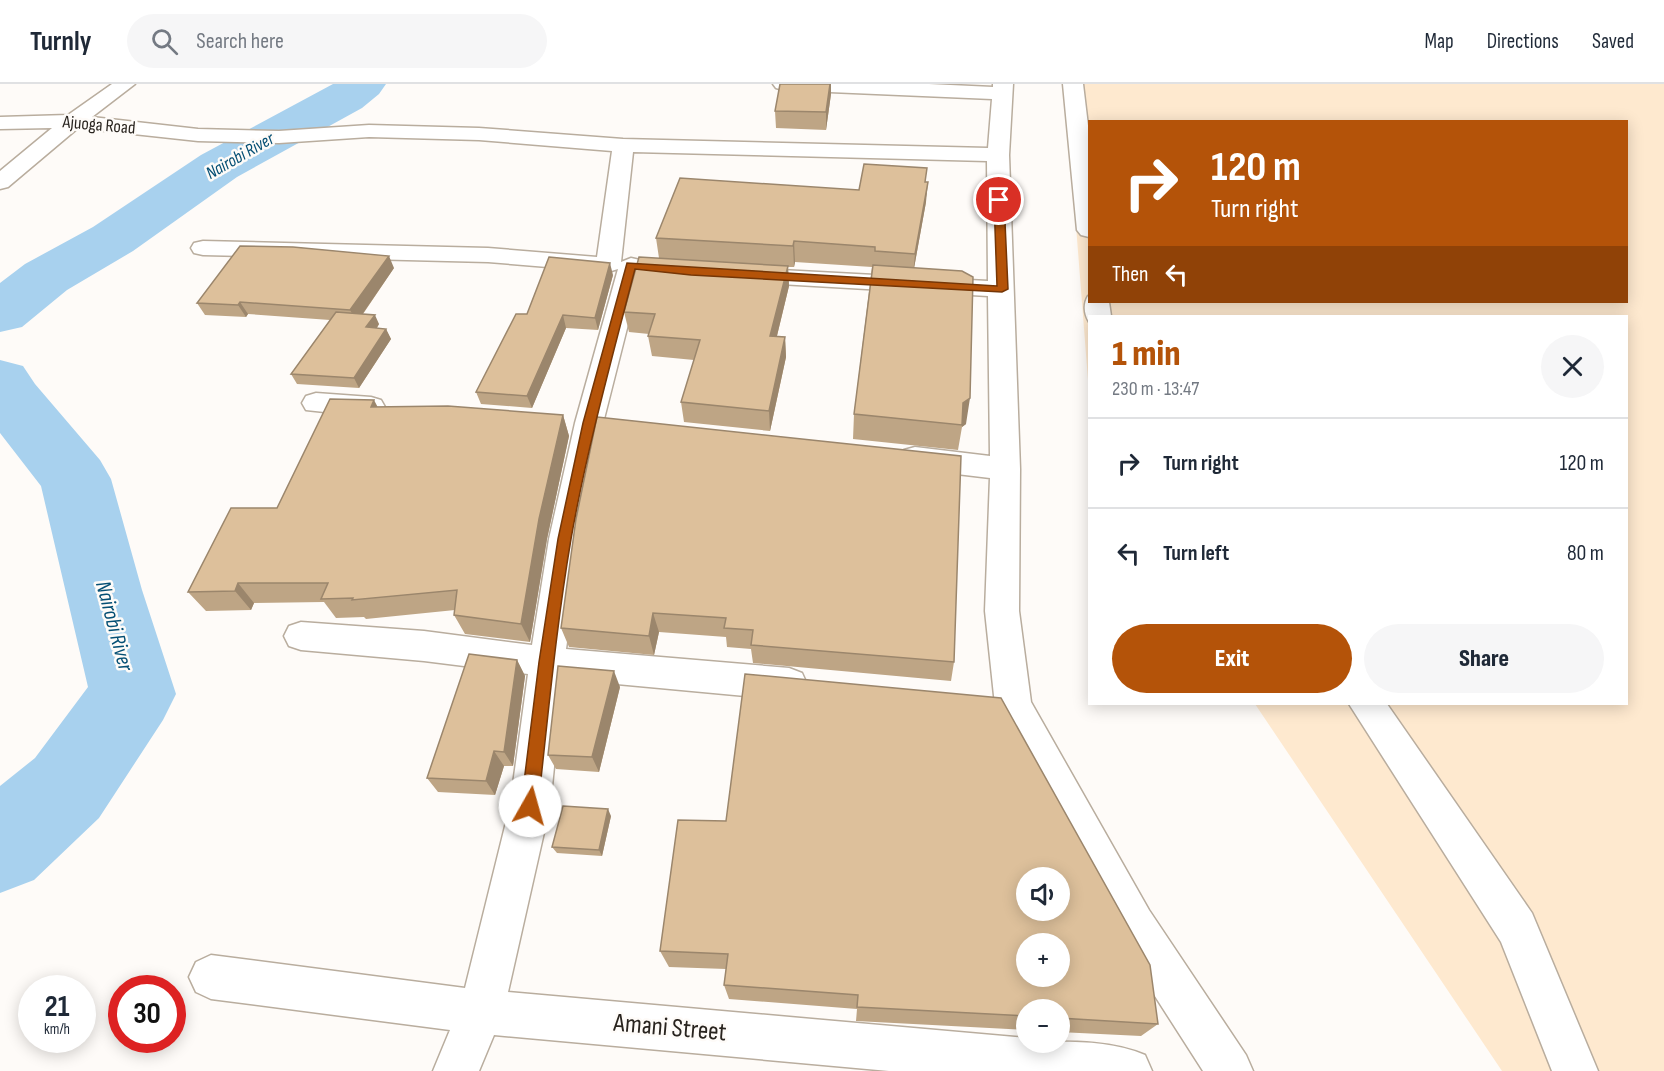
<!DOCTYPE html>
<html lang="en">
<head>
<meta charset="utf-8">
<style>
	body { margin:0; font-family:"Sofia Sans Condensed",sans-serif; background:#f6f6f7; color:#1f2937; height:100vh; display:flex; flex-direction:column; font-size:22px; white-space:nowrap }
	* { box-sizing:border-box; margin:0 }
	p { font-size:20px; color:#747a83 }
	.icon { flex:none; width:33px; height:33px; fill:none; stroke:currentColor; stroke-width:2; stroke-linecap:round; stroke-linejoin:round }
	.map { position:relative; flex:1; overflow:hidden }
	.panel { position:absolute; left:1088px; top:231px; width:540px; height:390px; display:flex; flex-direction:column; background:#fff; border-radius:0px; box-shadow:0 3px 15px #0003 }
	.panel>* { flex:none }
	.banner { position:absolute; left:1088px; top:36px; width:540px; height:183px; border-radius:0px; box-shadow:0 3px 15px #0003; background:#b45309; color:#fff; overflow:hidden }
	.buttons { position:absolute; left:1016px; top:783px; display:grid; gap:12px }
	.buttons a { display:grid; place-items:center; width:54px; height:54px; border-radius:50%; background:#fff; box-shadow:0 3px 15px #0003; font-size:30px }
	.speed { position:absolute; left:18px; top:891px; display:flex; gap:12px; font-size:30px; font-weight:700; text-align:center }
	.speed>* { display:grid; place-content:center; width:78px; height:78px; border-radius:50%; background:#fff; box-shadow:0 3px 15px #0003; line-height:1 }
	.speed small { font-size:15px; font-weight:400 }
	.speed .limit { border:9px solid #d22; background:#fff; color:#111 }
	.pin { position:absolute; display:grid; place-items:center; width:51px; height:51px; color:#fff; margin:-26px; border:3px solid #fff; border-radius:50%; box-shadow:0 2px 6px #0007 }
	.me { position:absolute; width:66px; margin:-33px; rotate:7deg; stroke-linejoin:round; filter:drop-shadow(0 0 4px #0008) }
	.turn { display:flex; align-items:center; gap:21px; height:126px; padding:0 24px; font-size:27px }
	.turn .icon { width:78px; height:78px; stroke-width:2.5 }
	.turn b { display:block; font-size:42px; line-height:51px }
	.then { display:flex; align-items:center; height:57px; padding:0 24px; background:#0003; gap:12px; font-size:22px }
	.round { display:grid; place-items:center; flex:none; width:63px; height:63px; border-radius:32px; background:#f6f6f7 }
	.headline { display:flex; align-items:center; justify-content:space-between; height:102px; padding:0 24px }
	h1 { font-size:36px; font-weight:800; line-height:45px; color:#b45309 }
	.button { display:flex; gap:12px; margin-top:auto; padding:12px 24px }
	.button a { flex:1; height:69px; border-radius:36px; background:#b45309; color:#fff; font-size:24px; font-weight:800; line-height:69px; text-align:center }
	.button a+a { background:#f6f6f7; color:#1f2937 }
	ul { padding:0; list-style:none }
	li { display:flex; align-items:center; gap:18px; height:90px; padding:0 24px; border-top:2px solid #e0e1e3 }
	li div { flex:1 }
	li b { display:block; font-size:22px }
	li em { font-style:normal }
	header { display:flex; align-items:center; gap:36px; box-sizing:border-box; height:84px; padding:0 30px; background:#fff; border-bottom:2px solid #e0e1e3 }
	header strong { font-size:28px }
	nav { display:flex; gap:33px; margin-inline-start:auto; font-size:21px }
	.search { width:420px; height:54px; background:#f6f6f7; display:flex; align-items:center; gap:15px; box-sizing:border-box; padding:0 21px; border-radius:33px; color:#747a83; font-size:22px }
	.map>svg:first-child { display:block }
</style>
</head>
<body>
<header>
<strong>Turnly</strong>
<div class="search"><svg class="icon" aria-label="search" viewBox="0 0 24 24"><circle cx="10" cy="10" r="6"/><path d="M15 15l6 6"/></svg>Search here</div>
<nav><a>Map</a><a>Directions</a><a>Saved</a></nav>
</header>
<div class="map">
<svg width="1664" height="987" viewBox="0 0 1664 987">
	<rect width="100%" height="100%" fill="#fefbf8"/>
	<path fill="#fee9cf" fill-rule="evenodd" d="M1065,0H1664V987H1502L1255,620H1626V232H1089V309ZM1089,38H1626V218H1089Z"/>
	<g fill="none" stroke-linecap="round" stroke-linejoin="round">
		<path fill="#a8d1ee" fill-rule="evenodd" d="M333,0H386L379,10L362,24L237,93L133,167L67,206L22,243L0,248V199L25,180L93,143L201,71Z
			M0,276L23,282L35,300L100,376L111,395L142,506L176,610L163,636L99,734L34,796L0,809V702L35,674L88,603L41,402L0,349Z"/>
		<g stroke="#b9ad9e" stroke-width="3">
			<path id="minor" d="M112,0H135L92,33L198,45L279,47L369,41L479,44L623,55L988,64L992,15L783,6L776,4L773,0H929L993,3V0H1013L1009,71L1020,385L1019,527L1031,618L1149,826L1246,971L1253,987H1203L1119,856L995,621L985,527L990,394L915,385L904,382L900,374L904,366L915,363L990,372L988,212L744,198L735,196L732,191L735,186L744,184L988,197L987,77L633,68L621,178L631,174L640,176L643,181L603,339L581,455L566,565L789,584L802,589L807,600L802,611L789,616L563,595L550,722L508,908L1026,954V958C1065,958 1108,955 1145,971L1152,987H889L494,951L479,987H433L450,946L211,915L196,908L189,893L196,878L211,871L465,904L510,722L528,590L424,577L301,566L289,562L284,552L289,542L301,538L424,547L532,561L549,455L575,339L618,185L608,188L488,178L203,171L194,169L191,164L194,159L203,157L488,164L597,173L612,67L479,56L369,53L279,59L198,57L78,44L8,103L0,105V87L52,44L0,45V33L68,31Z
				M1063,0H1083L1089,50V153L1081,151L1077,146Z
				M1088,212L1089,218H1109L1111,232H1089V238C1084,230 1083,220 1088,212Z
				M316,309L371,313L381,316L385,323L381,330L371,333L306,326L302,319L306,312Z
				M1349,620H1387L1532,829L1598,987H1552L1501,858Z"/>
		</g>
		<use href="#minor" fill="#fff" fill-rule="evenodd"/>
	</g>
	<path fill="#bea585" d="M831,10L826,46L776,44L775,27Z
		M926,98V118L914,184L966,340L962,343L958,366L853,355L854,330L872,183L795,178L794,183H788L789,202L777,252L785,253L786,273L770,347L684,338L681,318L694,276L652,272L648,252L649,250L629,248L624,228L659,174L656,154L859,106Z
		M394,184L363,230L379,240L377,244L386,245L391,255L359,304L297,300L291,290L330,236L248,230L246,233L205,231L197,219Z
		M613,191L598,246L566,244L532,324L481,320L476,308L527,230Z
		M378,323L563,331L569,352L547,455L530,558L465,550L454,531L455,526L366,535L364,533L336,534L324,518L254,519L251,526L206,527L188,508L277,424Z
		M597,333L954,578L951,597L753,579L751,565L727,563L726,553L659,548L654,571L569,563L561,544Z
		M517,576L525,592L513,682H504L495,711L438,708L427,694Z
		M620,603L599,688L556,685L548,671Z
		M611,732L602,772L557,769L552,763Z
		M678,736L1158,940L1141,952L1059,948V926H1026V946L856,937L857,925L729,915L724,901L726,885L669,883L660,867Z"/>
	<path fill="#9b866c" d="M830,0H831V10L826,46V28Z
		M928,98L926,118L913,190L915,170Z
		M794,157L795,178L794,183L793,162Z
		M389,172L394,184L357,238L350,226Z
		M610,179L613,191L598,246L595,234Z
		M788,182L789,202L772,272L770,252Z
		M240,218L248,230L246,233L238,221Z
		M375,231L379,240L371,253L366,243Z
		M563,231L566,244L532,324L527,312Z
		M386,245L391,255L359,304L354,294Z
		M785,253L786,273L770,347L769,327Z
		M970,314L966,340L962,343L963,319Z
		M374,316L385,337L371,323Z
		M563,331L569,352L547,455L530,558L521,540L539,435Z
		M238,499L254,519L251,526L235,507Z
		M653,529L659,548L654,571L649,552Z
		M517,576L525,592L513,682L504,668Z
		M614,587L620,603L599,688L592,673Z
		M494,667L504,682L495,711L486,697Z
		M608,725L611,732L602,772L599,766Z"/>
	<path fill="#ddc09b" stroke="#9b866c" stroke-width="1.5" fill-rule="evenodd" d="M780,0H830L826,28L775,27Z
		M864,80L927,84L925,98H928L915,170L875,167V163L794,157L793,162L656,154L680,94L859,106Z
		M240,162L293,163L389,172L350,226L240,218L238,221L197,219Z
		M549,173L610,179L595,234L563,231L527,312L476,308L516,230H527Z
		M639,173L788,182L770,252L785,253L769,327L681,318L700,256L648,252L655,230L624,228Z
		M873,181L962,187L973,193L970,314L963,319L962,341L854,330Z
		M336,228L375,231L366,243L386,245L354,294L291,290Z
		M330,315L374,316L371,323L448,322L563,331L539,435L521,540L454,531L457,506L352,516L353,514L321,515L328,499H238L235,507L188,508L231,424H277Z
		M597,333L961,372L954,578L751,561L753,546L724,544L726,534L653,529L649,552L561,544L576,435Z
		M469,570L517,576L504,668L494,667L486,697L427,694Z
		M558,582L614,587L592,673L548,671Z
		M745,590L1001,614L1150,881L1158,940L1059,934V926H1026V932L857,923L858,911L724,901L728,870L660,867L678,736L726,737ZM1026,794H1059V826H1026ZM1026,860H1059V892H1026Z
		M563,722L608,725L599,766L552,763Z"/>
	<path fill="#b45309" stroke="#753606" stroke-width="1.5" d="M999,113L1004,116L1008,205L1002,208L691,191L635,185C612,274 587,364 571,455C556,543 548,633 538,722L535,727L530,729L524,727L521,722L539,578L558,455L583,339L627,179L997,202L994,116Z"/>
	<g text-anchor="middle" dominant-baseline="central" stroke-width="5" stroke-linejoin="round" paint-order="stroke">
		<g font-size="18" fill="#29241f" stroke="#fefbf8">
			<text transform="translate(99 41) rotate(5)">Ajuoga Road</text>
		</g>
		<g font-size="18" font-style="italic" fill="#054f74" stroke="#fefbf8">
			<text transform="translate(240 72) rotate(-30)">Nairobi River</text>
		</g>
		<g font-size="22" font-style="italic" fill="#054f74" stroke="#fefbf8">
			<text transform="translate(114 542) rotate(75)">Nairobi River</text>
		</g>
		<g font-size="26" fill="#29241f" stroke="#fefbf8">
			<text transform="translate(670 944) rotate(5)">Amani Street</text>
		</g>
	</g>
</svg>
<div class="buttons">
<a><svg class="icon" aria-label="sound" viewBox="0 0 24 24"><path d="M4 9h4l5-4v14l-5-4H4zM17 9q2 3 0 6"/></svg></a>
<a>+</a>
<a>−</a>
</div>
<div class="speed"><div>21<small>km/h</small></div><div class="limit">30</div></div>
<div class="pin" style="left:999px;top:116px;background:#d93025"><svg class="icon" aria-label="arrive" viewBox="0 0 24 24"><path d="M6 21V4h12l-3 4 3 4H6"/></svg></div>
<svg class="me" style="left:530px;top:722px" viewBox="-20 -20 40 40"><circle r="19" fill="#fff"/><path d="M0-13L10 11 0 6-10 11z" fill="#b45309"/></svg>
<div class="banner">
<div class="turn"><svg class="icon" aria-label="right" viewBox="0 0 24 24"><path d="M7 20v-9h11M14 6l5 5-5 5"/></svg><div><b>120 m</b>Turn right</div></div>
<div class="then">Then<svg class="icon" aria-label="left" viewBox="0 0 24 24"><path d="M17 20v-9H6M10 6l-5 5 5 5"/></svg></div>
</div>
<section class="panel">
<div class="headline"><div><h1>1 min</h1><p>230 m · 13:47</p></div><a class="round"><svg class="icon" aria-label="close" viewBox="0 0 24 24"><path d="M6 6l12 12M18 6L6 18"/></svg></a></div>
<ul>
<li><svg class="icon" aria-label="right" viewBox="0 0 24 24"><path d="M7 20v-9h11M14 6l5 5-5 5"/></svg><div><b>Turn right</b></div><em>120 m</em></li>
<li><svg class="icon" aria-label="left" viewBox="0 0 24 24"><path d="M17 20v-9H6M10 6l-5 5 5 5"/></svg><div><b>Turn left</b></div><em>80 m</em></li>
</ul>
<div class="button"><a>Exit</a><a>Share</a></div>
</section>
</div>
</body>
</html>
